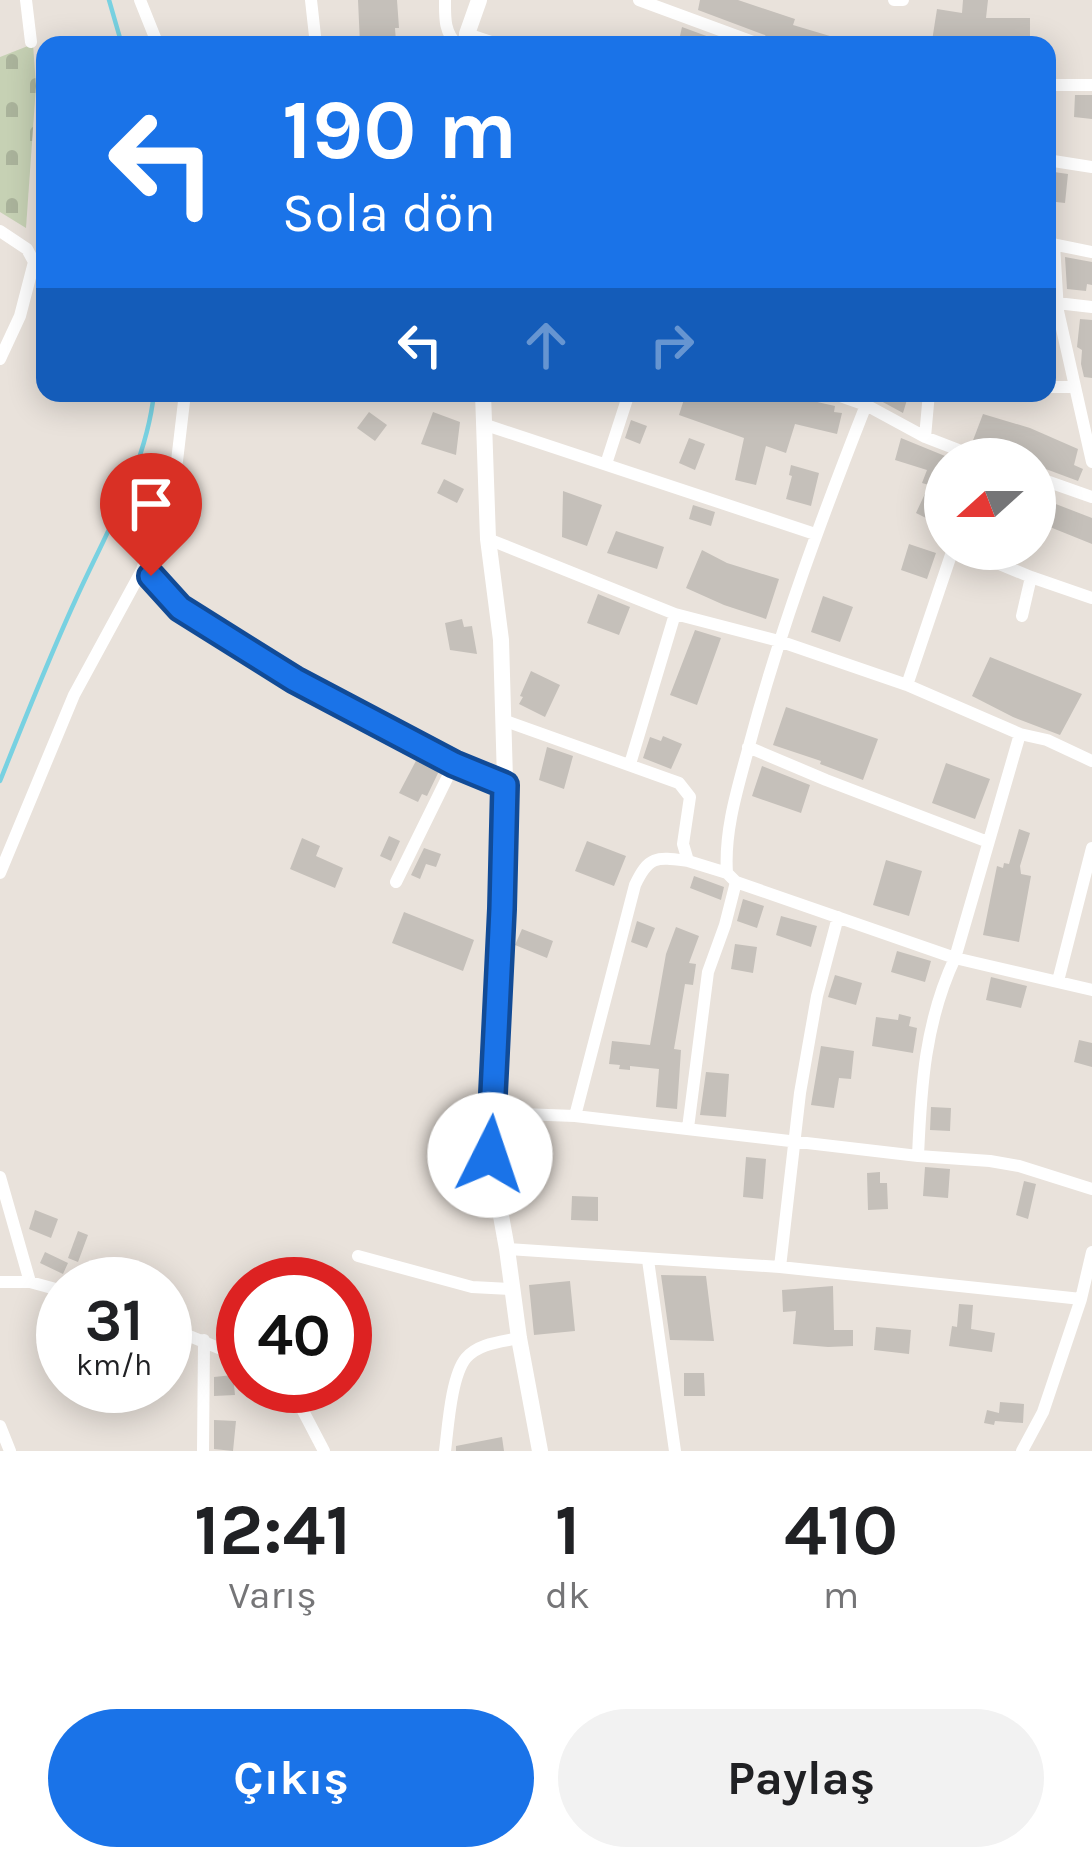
<!DOCTYPE html>
<html lang="tr">
<head>
<meta charset="utf-8">
<style>
	body { margin:0; font-family:Karla,sans-serif; background:#f2f2f2; color:#202124; height:100vh; display:flex; flex-direction:column; font-size:45px; white-space:nowrap }
	* { box-sizing:border-box; margin:0 }
	p { font-size:39px; color:#757577 }
	.icon { flex:none; width:66px; height:66px; fill:none; stroke:currentColor; stroke-width:2; stroke-linecap:round; stroke-linejoin:round }
	.map { position:relative; height:1451px; overflow:hidden }
	.panel { display:flex; flex-direction:column; background:#fff; flex:1 }
	.panel>* { flex:none }
	.top-card { position:absolute; left:36px; top:36px; width:1020px; height:366px; border-radius:24px; box-shadow:0 6px 30px #0003; background:#1a73e8; color:#fff; overflow:hidden }
	.needle { width:78px; rotate:249deg }
	.buttons { position:absolute; left:924px; top:438px; display:grid; gap:24px }
	.buttons a { display:grid; place-items:center; width:132px; height:132px; border-radius:50%; background:#fff; box-shadow:0 6px 30px #0003; font-size:60px }
	.speed { position:absolute; left:36px; top:1257px; display:flex; gap:24px; font-size:60px; font-weight:700; text-align:center }
	.speed>* { display:grid; place-content:center; width:156px; height:156px; border-radius:50%; background:#fff; box-shadow:0 6px 30px #0003; line-height:1 }
	.speed small { font-size:30px; font-weight:400 }
	.speed .limit { border:18px solid #d22; background:#fff; color:#111 }
	.pin { position:absolute; display:grid; place-items:center; width:102px; height:102px; color:#fff; margin:-123px -51px; border-radius:50% 50% 50% 0; rotate:-45deg; box-shadow:0 0 12px #0007 }
	.pin .icon { rotate:45deg }
	.me { position:absolute; width:132px; margin:-66px; rotate:4deg; stroke-linejoin:round; filter:drop-shadow(0 0 9px #0008) }
	.turn { display:flex; align-items:center; gap:42px; height:252px; padding:0 48px; font-size:54px }
	.turn .icon { width:156px; height:156px; stroke-width:2.5 }
	.turn b { display:block; font-size:84px; line-height:102px }
	.lanes { display:flex; align-items:center; height:114px; padding:0 48px; background:#0003; justify-content:center; gap:60px; direction:ltr }
	.lanes .off { opacity:.35 }
	.eta { display:flex; justify-content:space-evenly; align-items:center; height:204px; text-align:center }
	.eta b { font-size:72px; font-weight:700; line-height:84px }
	.button { display:flex; gap:24px; margin-top:auto; padding:24px 48px }
	.button a { flex:1; height:138px; border-radius:72px; background:#1a73e8; color:#fff; font-size:48px; font-weight:700; line-height:138px; text-align:center }
	.button a+a { background:#f2f2f2; color:#202124 }
	.map>svg:first-child { display:block }
</style>
</head>
<body>
<div class="map">
<svg width="1092" height="1451" viewBox="0 0 1092 1451">
	<defs>
		<pattern id="cemetery-stones" width="16" height="16" patternUnits="userSpaceOnUse" patternTransform="scale(3)"><rect width="16" height="16" fill="#c6d1b4"/><path d="M2 7V4a2 2 0 0 1 4 0v3zM10 15v-3a2 2 0 0 1 4 0v3z" fill="#aab39b"/></pattern>
	</defs>
	<rect width="100%" height="100%" fill="#e9e2db"/>
	<path fill="url(#cemetery-stones)" d="M33,44L36,86L26,228L0,212V57Z"/>
	<g fill="none" stroke-linecap="round" stroke-linejoin="round">
		<path stroke="#78d1e1" stroke-width="4.5" d="M109,0L122,45
			M0,781C24,721 48,660 75,601C105,534 146,467 154,393"/>
	</g>
	<path fill="#c5c0ba" d="M358,0H397L399,28H395L396,42L360,44Z
		M700,0H738L795,19L793,25L850,42V45H771L765,35L698,10Z
		M963,0H988L986,18H1030V40L980,42L953,40V44L932,41L937,9L962,13Z
		M682,27L731,45H678Z
		M1075,95H1092V119L1074,117Z
		M1047,171L1068,174L1065,203L1047,201Z
		M1065,257L1092,262V285L1087,284L1086,291L1067,289Z
		M1080,319L1092,320V378L1084,377L1081,364L1082,350L1077,347Z
		M686,393H806L804,399L835,406L834,412L842,413L837,434L795,424L786,453L766,446L756,485L735,480L744,438L679,415Z
		M884,393H909L903,413L881,401Z
		M369,412L387,425L375,441L357,428Z
		M433,412L460,422L456,455L421,444Z
		M983,414L1030,428L1078,449L1074,465L1083,469L1078,481L1035,465V459H1022L1004,451L1003,455L972,443Z
		M631,420L647,426L640,444L625,438Z
		M689,438L705,444L695,470L679,463Z
		M901,438L945,456V514L940,525L916,513L929,485L922,483L927,470L895,460Z
		M791,465L819,473L811,506L786,499L792,476L789,475Z
		M444,479L464,489L457,503L437,493Z
		M563,491L602,505L587,546L562,537Z
		M1035,496L1092,518V544L1035,521Z
		M693,505L715,512L711,526L689,519Z
		M616,531L664,547L657,569L607,553Z
		M909,544L936,553L927,579L901,570Z
		M702,550L727,563L779,579L766,619L724,605L686,588Z
		M598,594L630,607L619,635L587,623Z
		M823,596L853,607L840,642L811,632Z
		M462,619L464,627L472,626L477,654L450,650L445,623Z
		M695,630L721,638L697,705L670,695Z
		M990,657L1082,694L1060,735L1013,717L972,696Z
		M531,671L560,685L545,717L519,704L523,697L520,696Z
		M786,707L878,739L863,780L820,764L821,761L773,745Z
		M663,736L682,744L671,769L643,758L650,737L661,741Z
		M547,747L573,756L564,789L539,780Z
		M418,757L440,769L427,796L422,794L418,802L399,793Z
		M946,763L990,779L975,819L932,803Z
		M762,766L810,785L801,813L752,796Z
		M1019,829L1030,833L1020,866L1021,874L1031,876L1019,942L983,935L997,866L1003,868L1004,863L1009,864Z
		M389,836L400,841L391,861L380,856Z
		M302,838L320,846L316,856L343,868L335,888L290,869Z
		M587,841L626,856L614,886L575,871Z
		M424,848L441,854L436,867L426,864L420,879L411,875Z
		M886,860L922,871L909,916L873,905Z
		M694,876L724,887L721,900L690,888Z
		M743,899L764,906L757,928L737,921Z
		M404,912L474,940L463,971L392,943Z
		M781,916L817,926L811,947L776,935Z
		M637,921L655,928L647,948L631,942Z
		M676,927L699,936L689,963L696,964L693,985L685,984L674,1049L681,1050L677,1109L656,1107L659,1069L630,1066V1070L619,1069L620,1065L609,1064L612,1041L650,1045L666,954Z
		M522,929L553,941L547,958L515,945Z
		M735,944L757,947L753,973L731,969Z
		M897,951L931,961L925,982L891,972Z
		M835,975L862,983L856,1005L828,997Z
		M991,977L1027,986L1021,1008L986,1000Z
		M899,1014L911,1017L909,1026L917,1028L913,1053L872,1046L876,1017L898,1020Z
		M1079,1040L1092,1043V1067L1074,1062Z
		M821,1046L854,1051L851,1079L839,1078L834,1108L811,1105Z
		M706,1072L729,1074L726,1117L700,1115Z
		M931,1107L951,1108L950,1131L930,1130Z
		M746,1157L766,1159L763,1199L743,1197Z
		M925,1167L950,1169L948,1198L923,1196Z
		M880,1172V1183H887L888,1209L868,1210L867,1173Z
		M1024,1181L1036,1184L1028,1219L1016,1215Z
		M572,1196L598,1197V1221L571,1220Z
		M35,1210L58,1219L51,1238L29,1229Z
		M78,1231L88,1235L78,1262L68,1258Z
		M45,1252L68,1263L63,1274L40,1263Z
		M661,1275L706,1276L714,1341L670,1340Z
		M570,1281L575,1331L534,1335L529,1285Z
		M833,1286L834,1330H853V1346L828,1347L793,1344L796,1311L783,1312L782,1290Z
		M959,1304L973,1305L971,1329L995,1333L992,1352L949,1346L952,1326L957,1327Z
		M876,1327L911,1330L909,1354L874,1350Z
		M684,1373H704L705,1396H684Z
		M233,1375L235,1395L214,1396V1377Z
		M1000,1402L1024,1404L1023,1423L995,1421L994,1425L984,1423L987,1410L999,1413Z
		M214,1420L236,1421L233,1451L214,1449Z
		M502,1437L504,1451H456V1446Z"/>
	<g fill="none" stroke-linecap="round" stroke-linejoin="round">
		<path stroke="#fff" stroke-width="12" d="M26,0L31,42
			M140,0L158,45
			M311,0L316,45
			M445,0C445,18 444,31 457,45
			M639,0L761,45
			M894,0H903
			M467,34L500,45
			M1047,85H1092
			M1047,160L1092,167
			M0,231L27,249L34,262L20,316L0,359
			M1047,243L1092,252
			M1054,244L1058,311L1092,462
			M1057,303L1092,307
			M1047,387H1074
			M832,393L866,405L925,437L982,459
			M486,425L815,534
			M925,437L929,393
			M606,464L629,393
			M1035,477L1092,497
			M488,539L675,614L779,641L907,685L1020,734L1047,740L1092,761
			M963,549L1031,577L1022,616
			M142,570L151,576L180,608L294,679L454,764L505,785
			M1031,577L1092,598
			M907,685L953,549
			M503,720L679,783L690,797L683,844L688,861L727,873L736,882L955,958L1092,990
			M748,747L826,780L988,842
			M630,764L675,614
			M0,873L74,695L142,570L177,461L185,393
			M727,873C724,830 738,787 749,746C780,629 822,517 866,405
			M396,882L454,764
			M1058,981L1092,848
			M493,1113L575,1116L918,1156L990,1161L1019,1166L1092,1189
			M575,1116L635,885C649,855 657,857 688,861
			M688,1128L708,972L725,925L736,882
			M918,1156C921,1086 925,1022 955,958L1020,734
			M0,1177L30,1282
			M507,1249L780,1267L1081,1299
			M358,1256L472,1287L512,1289
			M648,1260L675,1451
			M780,1267L800,1093L817,996L838,917
			M0,1282H30L63,1291
			M165,1326L243,1358
			M290,1386L324,1451
			M0,1426L10,1451
			M203,1451L204,1340
			M445,1451C448,1428 451,1376 466,1358C479,1343 501,1342 519,1338
			M1022,1451L1043,1412L1081,1299L1092,1252"/>
		<path stroke="#fff" stroke-width="16" d="M466,45L467,34L479,0
			M483,393L488,539L501,640L506,815L490,1155L507,1249L519,1338L540,1451"/>
	</g>
	<g fill="none" stroke-linecap="round" stroke-linejoin="round">
		<g stroke="#114b97" stroke-width="30">
			<path id="route" d="M151,576L180,608L295,680L454,764L505,785L502,909L490,1155"/>
		</g>
		<use href="#route" stroke="#1a73e8" stroke-width="21"/>
	</g>
</svg>
<div class="buttons">
<a><svg class="needle" viewBox="-14 -14 28 28"><path d="M0-13l5 13h-10z" fill="#e53935"/><path d="M0 13l5-13h-10z" fill="#757577"/></svg></a>
</div>
<div class="speed"><div>31<small>km/h</small></div><div class="limit">40</div></div>
<div class="pin" style="left:151px;top:576px;background:#d93025"><svg class="icon" aria-label="arrive" viewBox="0 0 24 24"><path d="M6 21V4h12l-3 4 3 4H6"/></svg></div>
<svg class="me" style="left:490px;top:1155px" viewBox="-20 -20 40 40"><circle r="19" fill="#fff"/><path d="M0-13L10 11 0 6-10 11z" fill="#1a73e8"/></svg>
<div class="top-card">
<div class="turn"><svg class="icon" aria-label="left" viewBox="0 0 24 24"><path d="M17 20v-9H6M10 6l-5 5 5 5"/></svg><div><b>190 m</b>Sola dön</div></div>
<div class="lanes"><svg class="icon" aria-label="left" viewBox="0 0 24 24"><path d="M17 20v-9H6M10 6l-5 5 5 5"/></svg><svg class="icon off" aria-label="ahead" viewBox="0 0 24 24"><path d="M12 20V5M6 11l6-6 6 6"/></svg><svg class="icon off" aria-label="right" viewBox="0 0 24 24"><path d="M7 20v-9h11M14 6l5 5-5 5"/></svg></div>
</div>
</div>
<section class="panel">
<div class="eta">
<div><b>12:41</b><p>Varış</p></div>
<div><b>1</b><p>dk</p></div>
<div><b>410</b><p>m</p></div>
</div>
<div class="button"><a>Çıkış</a><a>Paylaş</a></div>
</section>
</body>
</html>
